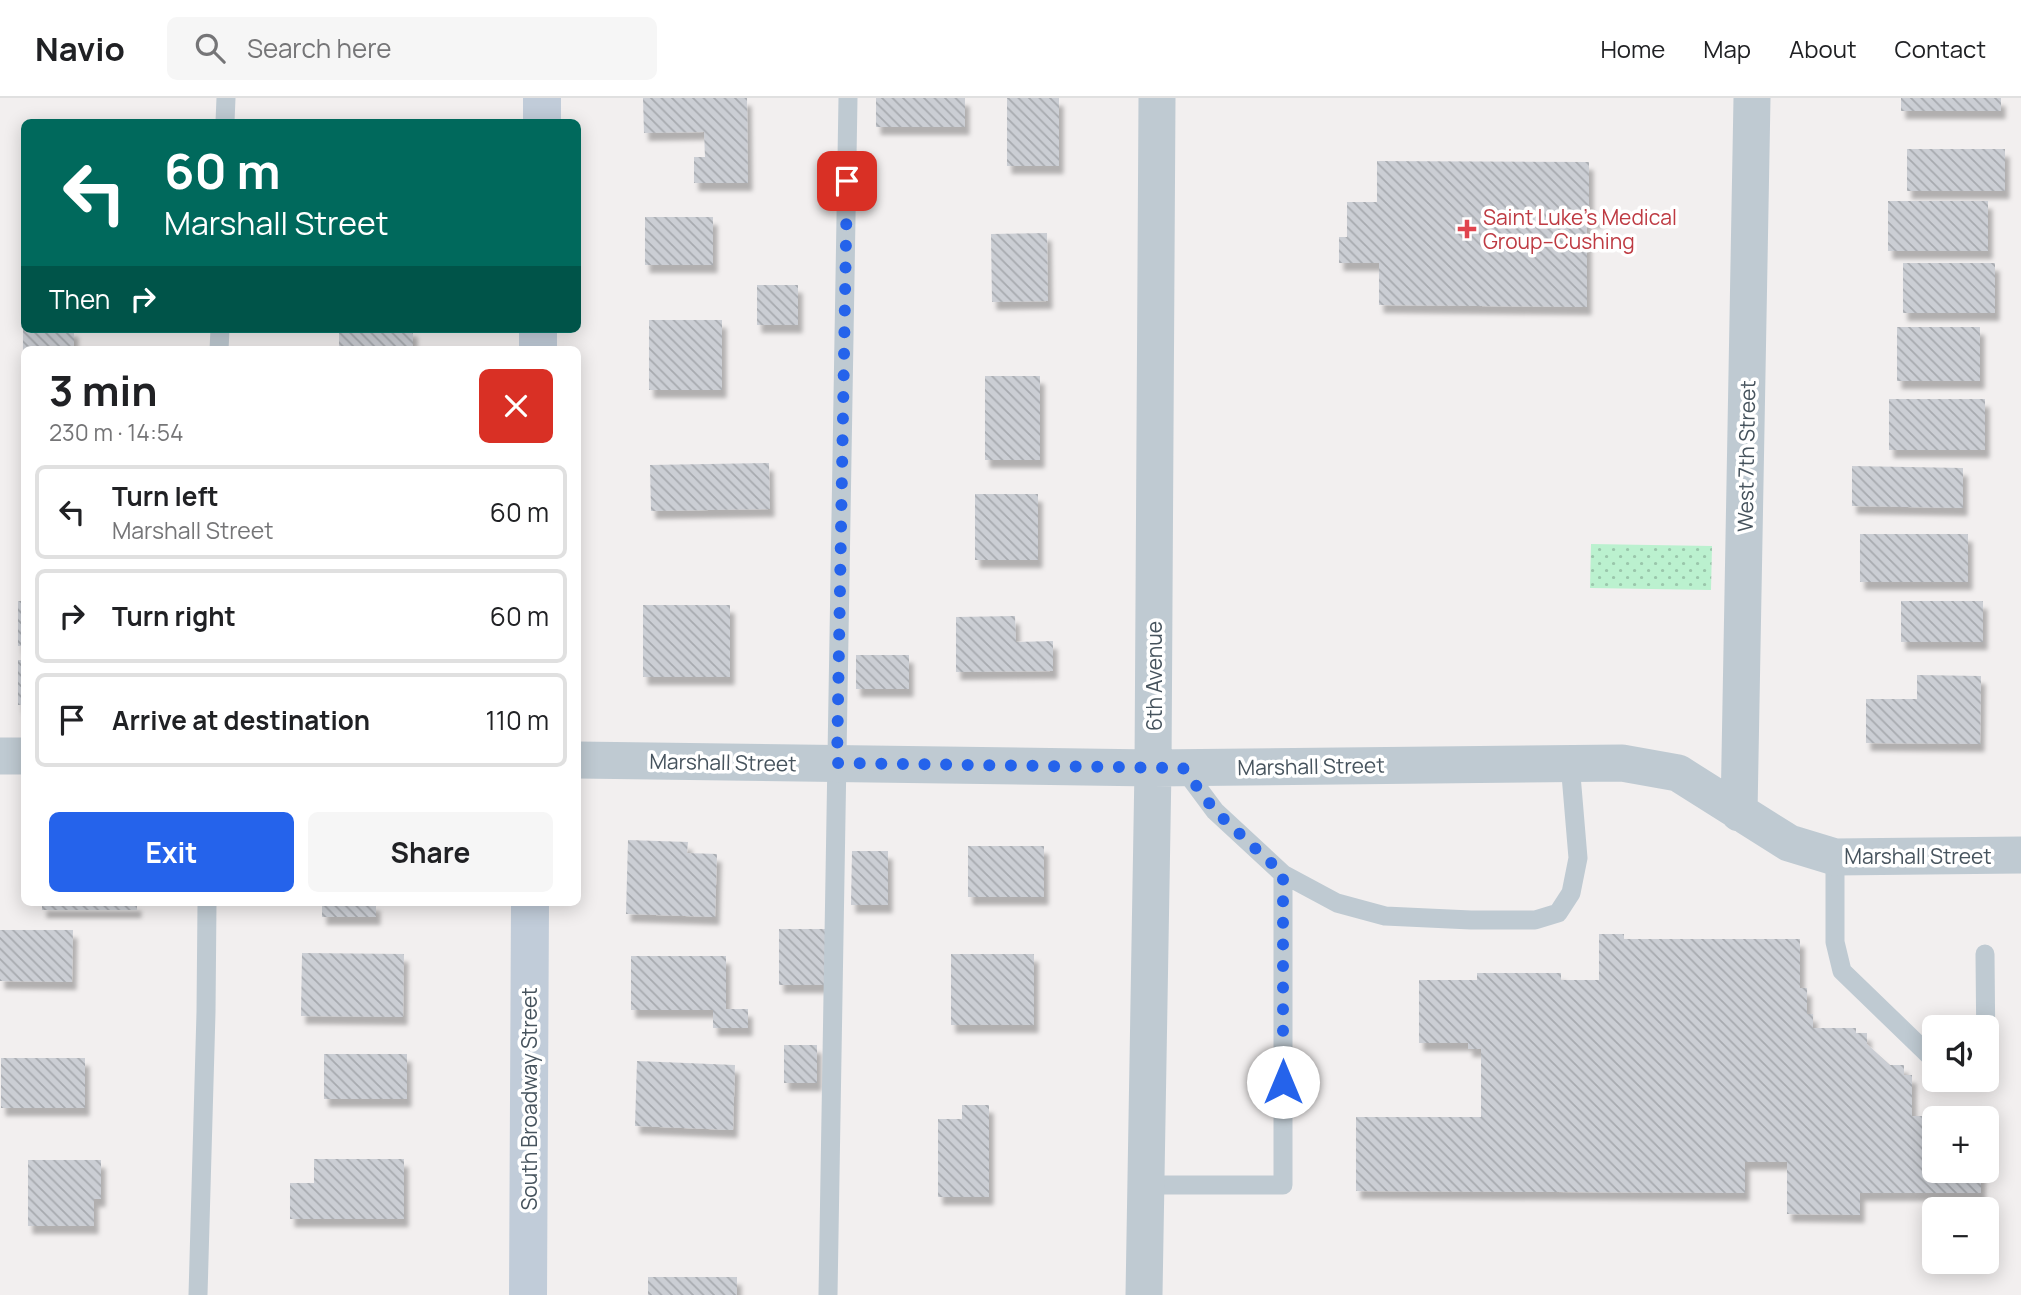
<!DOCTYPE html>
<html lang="en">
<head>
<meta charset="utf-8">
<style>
	body { margin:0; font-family:Manrope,sans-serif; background:#f6f6f6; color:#202124; height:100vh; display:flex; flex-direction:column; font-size:26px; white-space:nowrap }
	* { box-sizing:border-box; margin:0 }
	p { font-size:23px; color:#757577 }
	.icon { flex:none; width:38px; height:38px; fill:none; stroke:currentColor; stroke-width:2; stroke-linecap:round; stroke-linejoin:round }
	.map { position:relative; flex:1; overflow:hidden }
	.drawer { position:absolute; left:21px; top:248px; width:560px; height:560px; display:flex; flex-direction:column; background:#fff; border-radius:10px; box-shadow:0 4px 18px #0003 }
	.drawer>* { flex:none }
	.guide { position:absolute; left:21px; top:21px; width:560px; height:214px; border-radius:10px; box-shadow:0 4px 18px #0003; background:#00695c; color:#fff; overflow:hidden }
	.fabs { position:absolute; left:1922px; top:917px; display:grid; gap:14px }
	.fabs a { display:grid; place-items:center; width:77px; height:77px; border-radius:10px; background:#fff; box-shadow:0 4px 18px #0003; font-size:35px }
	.pin { position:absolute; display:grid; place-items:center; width:60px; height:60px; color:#fff; margin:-30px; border-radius:14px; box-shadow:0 4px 10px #0006 }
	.me { position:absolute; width:77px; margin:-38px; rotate:0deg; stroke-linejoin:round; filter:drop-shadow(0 0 5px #0008) }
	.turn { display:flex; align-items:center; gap:24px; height:147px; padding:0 28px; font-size:32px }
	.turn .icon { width:91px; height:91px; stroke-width:2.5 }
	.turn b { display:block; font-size:49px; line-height:60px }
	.then { display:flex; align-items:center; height:66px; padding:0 28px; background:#0003; gap:14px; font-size:26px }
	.round { display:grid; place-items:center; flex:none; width:74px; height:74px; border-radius:10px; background:#f6f6f6 }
	.summary { display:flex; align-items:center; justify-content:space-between; height:119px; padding:0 28px }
	h1 { font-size:42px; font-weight:700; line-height:52px }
	.primary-button { display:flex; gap:14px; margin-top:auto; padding:14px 28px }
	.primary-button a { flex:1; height:80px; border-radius:10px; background:#2563eb; color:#fff; font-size:28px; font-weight:700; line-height:80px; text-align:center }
	.primary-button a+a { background:#f6f6f6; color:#202124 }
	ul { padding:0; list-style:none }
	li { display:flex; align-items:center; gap:21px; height:94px; margin:0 14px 10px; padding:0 14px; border:4px solid #e0e0e0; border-radius:10px }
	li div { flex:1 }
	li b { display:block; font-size:26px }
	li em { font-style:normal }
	header { display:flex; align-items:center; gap:42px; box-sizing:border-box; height:98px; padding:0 35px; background:#fff; border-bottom:2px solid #e0e0e0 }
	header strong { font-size:33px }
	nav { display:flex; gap:38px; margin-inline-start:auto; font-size:24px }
	.search { width:490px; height:63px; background:#f6f6f6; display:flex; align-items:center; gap:18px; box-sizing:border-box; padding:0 24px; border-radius:10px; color:#757577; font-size:26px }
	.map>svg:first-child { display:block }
</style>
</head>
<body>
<header>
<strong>Navio</strong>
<div class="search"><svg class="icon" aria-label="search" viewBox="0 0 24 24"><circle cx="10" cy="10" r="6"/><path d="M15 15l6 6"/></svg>Search here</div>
<nav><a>Home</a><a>Map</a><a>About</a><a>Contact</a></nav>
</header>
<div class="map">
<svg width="2021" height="1197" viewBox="0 0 2021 1197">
	<defs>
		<pattern id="grass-dots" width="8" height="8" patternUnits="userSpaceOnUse" patternTransform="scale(1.75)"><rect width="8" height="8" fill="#bbf1cf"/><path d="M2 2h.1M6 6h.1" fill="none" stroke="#9ac6ab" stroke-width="1.8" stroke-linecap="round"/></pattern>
		<pattern id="building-back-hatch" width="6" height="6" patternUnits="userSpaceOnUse" patternTransform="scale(1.75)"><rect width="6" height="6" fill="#cbced4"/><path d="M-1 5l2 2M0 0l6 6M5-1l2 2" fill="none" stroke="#a7aaaf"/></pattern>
		<filter id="shadow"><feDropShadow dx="4.5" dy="8" stdDeviation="2" flood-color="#0004"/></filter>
	</defs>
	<rect width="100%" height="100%" fill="#f2efef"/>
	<path fill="url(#grass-dots)" d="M1591,446L1712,448L1711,492L1590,490Z"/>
	<path fill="url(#building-back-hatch)" filter="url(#shadow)" d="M643,0H747L748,85H694V59H705L704,34L644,35Z
		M876,0H965V29H876Z
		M1007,0H1059V68H1007Z
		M1901,0H2001V13H1901Z
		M1907,51H2005V93H1907Z
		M1377,63L1589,64V115H1600V122H1587V209L1379,207V165H1339V139H1347V104H1377Z
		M1888,103H1988V153H1888Z
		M645,119H713V167H645Z
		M1047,135L1048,203L992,204L991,136Z
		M1903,165H1995V215H1903Z
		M757,187H798V227H757Z
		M649,222H722V292H649Z
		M1897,229H1980V283H1897Z
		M23,231H74V252H23Z
		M339,231H413V252H339Z
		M985,278H1040V362H985Z
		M1889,301H1985V352H1889Z
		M22,305H24V375H22Z
		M769,365L770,411L651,413L650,367Z
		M1852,368L1963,370V410L1852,408Z
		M975,396H1038V462H975Z
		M1860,436H1968V484H1860Z
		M18,503H24V548H18Z
		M1901,503H1983V544H1901Z
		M643,507H730V579H643Z
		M1015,518L1016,544L1053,543V573L956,574V519Z
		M856,557H909V591H856Z
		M18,562H24V607H18Z
		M1917,577L1981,578L1980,646L1866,645V601H1917Z
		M628,742L688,744L687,755L717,756L715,819L626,816Z
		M968,748H1044V799H968Z
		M852,753H888V807H851Z
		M42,805H137V812H42Z
		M322,805H376V819H322Z
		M779,831H825V887H779Z
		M0,832H73L72,884L0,883Z
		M1599,836H1624V841H1800V890H1807V916H1813V930H1856V935H1867V946L1890,967H1904V977H1912V1018H1946V1020H1934V1073H1981V1095H1860V1117L1787,1116V1064H1745V1095L1356,1093V1019H1481V951H1468V945H1419V882H1477V875H1561V882H1599Z
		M302,855L404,856L403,919L301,918Z
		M951,856H1034V927H951Z
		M631,858H726V911H748V930H713V912H631Z
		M784,947H817V985H784Z
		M324,956H407V1001H324Z
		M1,960H85V1010H1Z
		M637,963L735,967L733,1032L635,1028Z
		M962,1007H989V1099H938V1021H962Z
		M314,1061H404V1121H290V1085H314Z
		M28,1062H101V1101H94V1128H28Z
		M648,1179H737V1197H648Z"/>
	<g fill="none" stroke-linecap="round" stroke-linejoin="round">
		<path stroke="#bfcad2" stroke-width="19" d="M225,24L226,0
			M219,252L220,231
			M1183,670L1215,713L1283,776L1337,805L1385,818L1471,822H1535L1558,815L1571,795L1578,760L1570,665
			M1835,759V844L1842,873L1934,962
			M1985,856L1986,961
			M1146,1087H1283V776
			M198,1197L206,914L207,805
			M828,1197L848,0"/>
		<path stroke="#bfcad2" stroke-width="37" d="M0,658H24
			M578,662L1153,670L1622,665L1678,675L1789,745L1835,759L2021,757
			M1739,715L1752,0
			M1144,1197L1153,670L1157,0"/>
		<path stroke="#c1ccd9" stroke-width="38" d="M542,24V0
			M538,252V231
			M528,1197L530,805"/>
	</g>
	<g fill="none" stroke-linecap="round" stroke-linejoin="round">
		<path stroke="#2563eb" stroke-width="12" stroke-dasharray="0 21.6" d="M847,83L837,665L1183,670L1215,713L1283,776V984"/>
	</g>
	<path fill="#e0444e" stroke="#fff" stroke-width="2.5" d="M1463.5 120.5h7v7h7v7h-7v7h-7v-7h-7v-7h7z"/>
	<g text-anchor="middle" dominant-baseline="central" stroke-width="7" stroke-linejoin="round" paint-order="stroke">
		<g font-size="21" fill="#be3a42" stroke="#fff" text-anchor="start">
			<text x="1483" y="119">Saint Luke's Medical<tspan x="1483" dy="24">Group–Cushing</tspan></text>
		</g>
		<g font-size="21" fill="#46535d" stroke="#fff">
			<text transform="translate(1746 358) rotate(-89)">West 7th Street</text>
			<text transform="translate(1154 578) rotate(-90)">6th Avenue</text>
			<text transform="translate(723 664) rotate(1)">Marshall Street</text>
			<text transform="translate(1311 668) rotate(-1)">Marshall Street</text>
			<text x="1918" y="758">Marshall Street</text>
			<text transform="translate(529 1001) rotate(-90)">South Broadway Street</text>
		</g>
	</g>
</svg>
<div class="fabs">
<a><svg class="icon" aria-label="sound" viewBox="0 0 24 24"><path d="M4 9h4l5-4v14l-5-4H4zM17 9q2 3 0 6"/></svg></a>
<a>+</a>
<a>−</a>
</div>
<div class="pin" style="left:847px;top:83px;background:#d93025"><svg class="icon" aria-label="arrive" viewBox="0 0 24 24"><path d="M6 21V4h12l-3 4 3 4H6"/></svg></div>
<svg class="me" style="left:1283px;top:984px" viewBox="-20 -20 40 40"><circle r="19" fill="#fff"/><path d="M0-13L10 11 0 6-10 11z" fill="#2563eb"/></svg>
<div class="guide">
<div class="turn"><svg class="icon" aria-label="left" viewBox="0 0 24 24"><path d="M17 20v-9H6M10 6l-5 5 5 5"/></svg><div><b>60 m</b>Marshall Street</div></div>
<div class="then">Then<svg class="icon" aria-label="right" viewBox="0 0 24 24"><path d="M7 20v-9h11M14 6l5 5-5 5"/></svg></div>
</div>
<section class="drawer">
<div class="summary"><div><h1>3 min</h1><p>230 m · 14:54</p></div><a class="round" style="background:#d93025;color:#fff"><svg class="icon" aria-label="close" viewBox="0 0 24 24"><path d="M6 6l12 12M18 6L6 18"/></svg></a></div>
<ul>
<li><svg class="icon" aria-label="left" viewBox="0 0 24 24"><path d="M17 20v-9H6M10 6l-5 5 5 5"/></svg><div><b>Turn left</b><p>Marshall Street</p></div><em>60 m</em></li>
<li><svg class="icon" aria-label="right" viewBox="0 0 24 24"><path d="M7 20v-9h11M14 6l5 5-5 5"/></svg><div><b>Turn right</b></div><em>60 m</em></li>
<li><svg class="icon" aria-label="arrive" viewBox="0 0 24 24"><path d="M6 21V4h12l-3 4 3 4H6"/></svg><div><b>Arrive at destination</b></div><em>110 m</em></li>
</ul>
<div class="primary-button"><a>Exit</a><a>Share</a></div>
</section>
</div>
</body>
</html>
